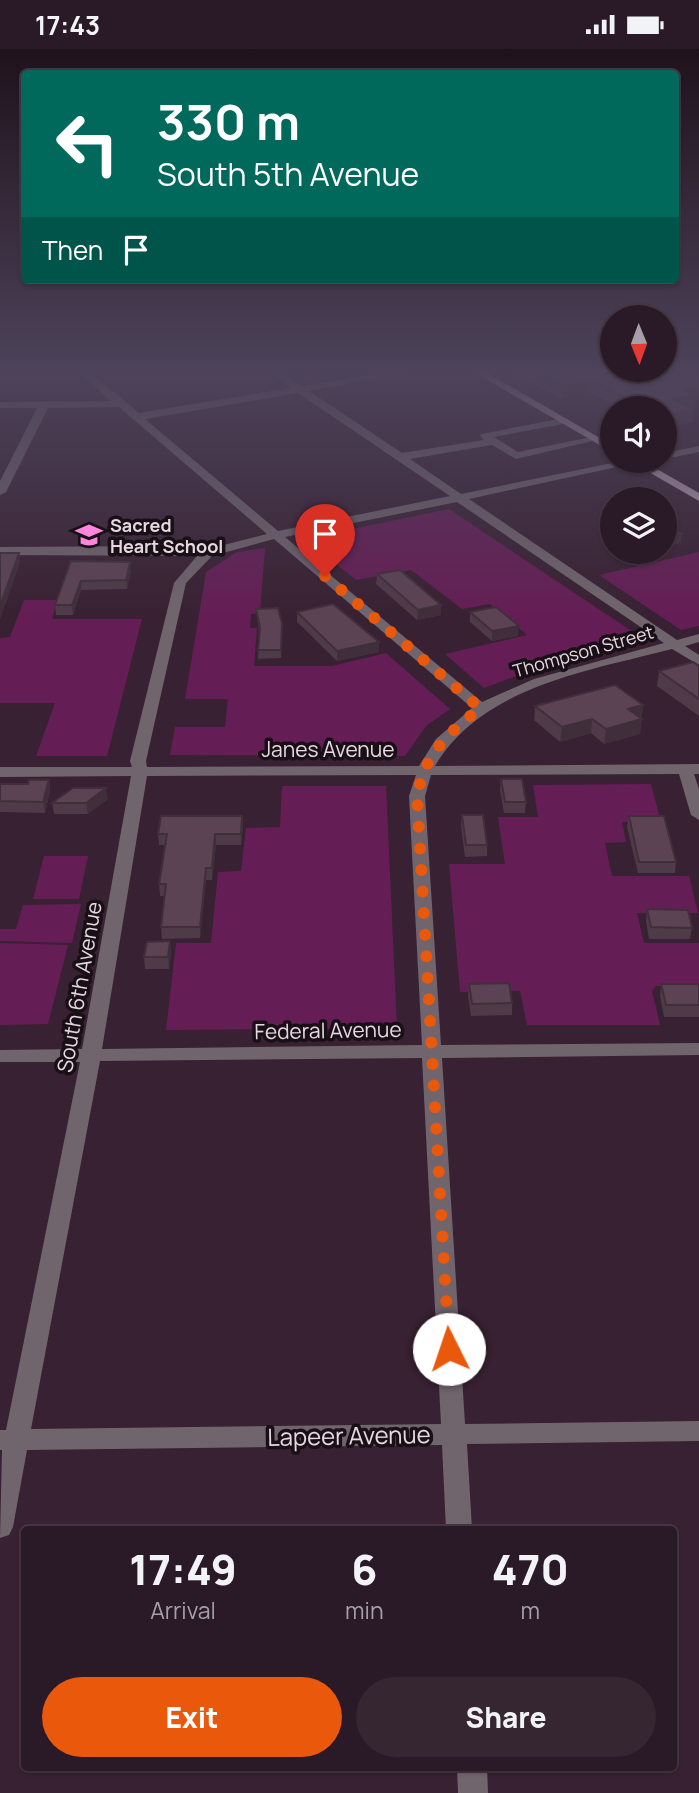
<!DOCTYPE html>
<html lang="en">
<head>
<meta charset="utf-8">
<style>
	body { margin:0; font-family:Manrope,sans-serif; background:#362632; color:#f1f3f6; height:100vh; display:flex; flex-direction:column; font-size:26px; white-space:nowrap }
	* { box-sizing:border-box; margin:0 }
	p { font-size:23px; color:#a5a0a7 }
	.icon { flex:none; width:38px; height:38px; fill:none; stroke:currentColor; stroke-width:2; stroke-linecap:round; stroke-linejoin:round }
	.map { position:relative; flex:1; overflow:hidden }
	.details { position:absolute; left:21px; top:1477px; width:656px; height:245px; display:flex; flex-direction:column; background:#2a1926; border-radius:7px; box-shadow:0 2px 5px #0004,0 0 0 2px #463843 }
	.details>* { flex:none }
	.banner { position:absolute; left:21px; top:21px; width:658px; height:214px; border-radius:7px; box-shadow:0 2px 5px #0004,0 0 0 2px #463843; background:#00695c; color:#fff; overflow:hidden }
	.needle { width:46px; rotate:179deg }
	.controls { position:absolute; left:600px; top:256px; display:grid; gap:14px }
	.controls a { display:grid; place-items:center; width:77px; height:77px; border-radius:50%; background:#2a1926; box-shadow:0 2px 5px #0004,0 0 0 2px #463843; font-size:35px }
	.pin { position:absolute; display:grid; place-items:center; width:60px; height:60px; color:#fff; margin:-72px -30px; border-radius:50% 50% 50% 0; rotate:-45deg; box-shadow:0 0 7px #0007 }
	.pin .icon { rotate:45deg }
	.me { position:absolute; width:77px; margin:-38px; rotate:356deg; stroke-linejoin:round; filter:drop-shadow(0 0 5px #0008) }
	.turn { display:flex; align-items:center; gap:24px; height:147px; padding:0 21px; font-size:32px }
	.turn .icon { width:91px; height:91px; stroke-width:2.5 }
	.turn b { display:block; font-size:49px; line-height:60px }
	.then { display:flex; align-items:center; height:66px; padding:0 21px; background:#0003; gap:14px; font-size:26px }
	.eta { display:flex; justify-content:space-evenly; align-items:center; height:119px; text-align:center }
	.eta b { font-size:42px; font-weight:800; line-height:49px }
	.primary-button { display:flex; gap:14px; margin-top:auto; padding:14px 21px }
	.primary-button a { flex:1; height:80px; border-radius:42px; background:#ea580c; color:#fff; font-size:28px; font-weight:800; line-height:80px; text-align:center }
	.primary-button a+a { background:#362632; color:#f1f3f6 }
	.status { display:flex; justify-content:space-between; align-items:center; height:49px; padding:0 35px; background:#2a1926; direction:ltr }
	.status svg { height:19px; fill:currentColor }
	.map>svg:first-child { display:block }
</style>
</head>
<body>
<div class="status"><b>17:43</b><svg viewBox="0 0 49 12"><path d="M0 12V9h3v3zM5 12V6h3v6zM10 12V3h3v9zM15 12V0h3v12zM26 1h20v11H26zM47 4h2v5h-2z"/></svg></div>
<div class="map">
<svg width="699" height="1744" viewBox="0 0 699 1744">
	<rect width="100%" height="100%" fill="#382132"/>
	<path fill="#651e55" d="M449,460L645,591L553,613L484,639L445,605L527,586L490,555L462,560L411,521L356,531L304,490Z
		M265,499L260,564L251,565L250,579H257L254,617H332L386,604L450,660L426,677L405,707L170,706L175,678H225L228,650H185L206,523L237,503Z
		M699,503V577L681,581L599,526Z
		M24,551H57L52,570H142L107,707H36L55,654H0V589L10,588Z
		M651,735L661,773H622L626,793L605,794L612,827H689L698,864H637L644,894H699V937H656L652,942L660,976H527L520,942L460,943L449,815H505L498,768H538L533,736Z
		M282,737H386L397,979L166,981L176,894H211L218,823L241,822L246,779L280,778Z
		M44,807H88L79,850H33Z
		M81,855L72,894L0,892V880H16L23,856Z
		M0,894L68,896L48,975L0,976Z"/>
	<g fill="none" stroke-linecap="round" stroke-linejoin="round">
		<path fill="#71656d" fill-rule="evenodd" d="M76,321H87L139,364L291,339L267,321H278L302,337L397,321H419L309,342L402,404L484,391L480,387L481,385L564,369L568,370V374L494,388L518,403L596,387L601,390L516,410L492,396L410,410L461,445L627,411H649L469,450L677,591L699,585V593L685,597L699,606V616L672,600C588,622 483,637 435,717L699,715V725H694L699,740V771L691,766L679,725L431,726L425,747L441,996L699,994V1006L442,1009L465,1375L699,1372V1392L467,1395L472,1480H446L442,1396L27,1401L13,1478L9,1486L0,1489L2,1401H0V1381H6L80,1013H0V1001L82,1000L131,727L0,728V718H132L130,712L174,534L197,507L0,506V498L169,497L208,500L267,485L119,358L48,359L6,443L0,446V432L37,359H0V353L111,352ZM298,344L450,447L278,482L145,370ZM457,453L664,594L534,630L482,653L285,488ZM274,490L472,659L436,690L419,717L147,718L146,712L186,534L212,507ZM416,726L409,747L422,996L102,1000L147,727ZM422,1009L441,1375L31,1380L100,1012Z
			M673,321H686L699,327V334Z
			M699,397V403L665,410V404Z
			M457,1718H487L488,1744H458Z"/>
		<path fill="#b89fb0" fill-rule="evenodd" d="M470,321H482L612,396V403Z
			M628,411H641L699,444V452Z"/>
	</g>
	<path fill="#4f3a48" d="M507,321H672L683,326L699,325V350L694,351L693,358L690,359L693,373L665,359H620L597,347L588,345L562,350Z
		M71,512L131,522L127,540L81,541L73,566H56L55,556Z
		M377,525L441,566L417,571L376,535Z
		M256,560L282,582L281,609L258,610L259,584Z
		M297,563L379,593V603L337,612L297,573Z
		M470,563L518,587L492,592L470,573Z
		M699,617V667L657,637L659,622Z
		M643,656L640,685L604,695L591,684L560,693L534,671L535,657Z
		M501,730L526,753L525,764H504L500,741Z
		M49,731L50,742L45,764L0,763V735H28Z
		M108,750L88,765H54L52,754Z
		M462,766L487,796V807L465,808L461,777Z
		M242,767L243,778L241,796H216L212,831H206L200,889L162,890L161,878L165,847H160L159,835L165,796H159L158,785Z
		M629,767L676,813L675,824H638L627,778Z
		M647,860L692,879L690,890H649L646,872Z
		M170,892L171,904L169,920H145L144,908Z
		M469,935L512,954V966L471,967L468,947Z
		M661,935H699V968H664L660,947Z"/>
	<path fill="#402f3b" d="M589,333L588,345L562,350L563,338Z
		M699,339V350L694,351L693,358L672,362L673,350L685,341Z
		M694,361L693,373L665,379V367Z
		M682,485L681,494L665,498V489Z
		M19,504L20,514L0,571V557Z
		M130,513L131,522L127,540L126,531Z
		M81,532V541L73,566L72,556Z
		M441,556V566L417,571L418,561Z
		M519,577L518,587L492,592V582Z
		M379,593V603L337,612V602Z
		M643,656L640,685L604,695L606,680L628,660Z
		M592,670L591,684L560,693L562,678Z
		M49,731L50,742L45,764L43,753Z
		M106,739L108,750L88,765L86,754Z
		M242,767L243,778L241,796V785Z
		M215,785L216,796L212,831V819Z
		M206,819V831L200,889V878Z
		M170,892L171,904L169,920L168,908Z"/>
	<path fill="#5c4354" stroke="#402f3b" stroke-width="2" d="M530,321H672L683,326L699,325V339L685,341L694,346L673,350L694,361L665,367V359H645L598,335L589,333L563,338Z
		M665,475L682,485L665,489Z
		M0,504H19L0,557Z
		M71,512L130,513L126,531L81,532L72,556H55Z
		M400,521L441,556L418,561L377,525Z
		M333,555L379,593L337,602L297,563Z
		M496,558L519,577L492,582L470,563Z
		M278,559L282,574L281,601H258L260,579L256,560Z
		M693,613L699,617V650L659,622Z
		M615,636L643,656L628,660L642,670L606,680L592,670L562,678L535,657Z
		M501,730H522L526,753H505Z
		M29,731H49L43,753L0,752V735H28Z
		M73,739H106L86,754H52Z
		M462,766H483L487,796H466Z
		M161,767H242L241,785H215L212,819H206L200,878H161L166,835H159L167,785H158Z
		M629,767H664L676,813H639Z
		M647,860L688,861L692,879L651,878Z
		M170,892L168,908H144L147,893Z
		M509,934L512,954L472,955L469,935Z
		M661,935H699V956H666Z"/>
	<linearGradient id="sky" x2="0" y2="1"><stop stop-color="#1f121c"/><stop offset="0.57" stop-color="#4d435a"/><stop offset="1" stop-color="#4d435a" stop-opacity="0"/></linearGradient>
	<rect width="699" height="565" fill="url(#sky)"/>
	<g fill="none" stroke-linecap="round" stroke-linejoin="round">
		<path stroke="#ea580c" stroke-width="12" stroke-dasharray="0 21.6" d="M325,527L480,659C448,685 425,704 417,747L449,1300"/>
	</g>
	<defs>
		<g id="school-bare" transform="scale(2.1)"><path d="M0-5L7-2L0 1L-7-2ZM-4 1L0 2.5L4 1V4Q0 6-4 4Z" fill="#ff85df" stroke="#190f16" stroke-width="2.5" paint-order="stroke"/></g>
	</defs>
	<g fill-rule="evenodd">
		<use href="#school-bare" x="89" y="486"/>
	</g>
	<g text-anchor="middle" dominant-baseline="central" stroke-width="7" stroke-linejoin="round" paint-order="stroke">
		<g font-size="18" font-weight="bold" fill="#e7d7e1" stroke="#190f16" text-anchor="start">
			<text x="110" y="476">Sacred<tspan x="110" dy="21">Heart School</tspan></text>
		</g>
		<g font-size="18" fill="#e7d7e1" stroke="#190f16">
			<text transform="translate(583 602) rotate(-16)">Thompson Street</text>
		</g>
		<g font-size="21" fill="#e7d7e1" stroke="#190f16">
			<text x="328" y="700">Janes Avenue</text>
			<text transform="translate(79 938) rotate(-80)">South 6th Avenue</text>
			<text transform="translate(328 981) rotate(-1)">Federal Avenue</text>
		</g>
		<g font-size="24" fill="#e7d7e1" stroke="#190f16">
			<text transform="translate(349 1386) rotate(-1)">Lapeer Avenue</text>
		</g>
	</g>
</svg>
<div class="controls">
<a><svg class="needle" viewBox="-14 -14 28 28"><path d="M0-13l5 13h-10z" fill="#e53935"/><path d="M0 13l5-13h-10z" fill="#a5a0a7"/></svg></a>
<a><svg class="icon" aria-label="sound" viewBox="0 0 24 24"><path d="M4 9h4l5-4v14l-5-4H4zM17 9q2 3 0 6"/></svg></a>
<a><svg class="icon" aria-label="layers" viewBox="0 0 24 24"><path d="M12 4l9 5-9 5-9-5zM3 14l9 5 9-5"/></svg></a>
</div>
<div class="pin" style="left:325px;top:527px;background:#d93025"><svg class="icon" aria-label="arrive" viewBox="0 0 24 24"><path d="M6 21V4h12l-3 4 3 4H6"/></svg></div>
<svg class="me" style="left:449px;top:1300px" viewBox="-20 -20 40 40"><circle r="19" fill="#fff"/><path d="M0-13L10 11 0 6-10 11z" fill="#ea580c"/></svg>
<div class="banner">
<div class="turn"><svg class="icon" aria-label="left" viewBox="0 0 24 24"><path d="M17 20v-9H6M10 6l-5 5 5 5"/></svg><div><b>330 m</b>South 5th Avenue</div></div>
<div class="then">Then<svg class="icon" aria-label="arrive" viewBox="0 0 24 24"><path d="M6 21V4h12l-3 4 3 4H6"/></svg></div>
</div>
<section class="details">
<div class="eta">
<div><b>17:49</b><p>Arrival</p></div>
<div><b>6</b><p>min</p></div>
<div><b>470</b><p>m</p></div>
</div>
<div class="primary-button"><a>Exit</a><a>Share</a></div>
</section>
</div>
</body>
</html>
